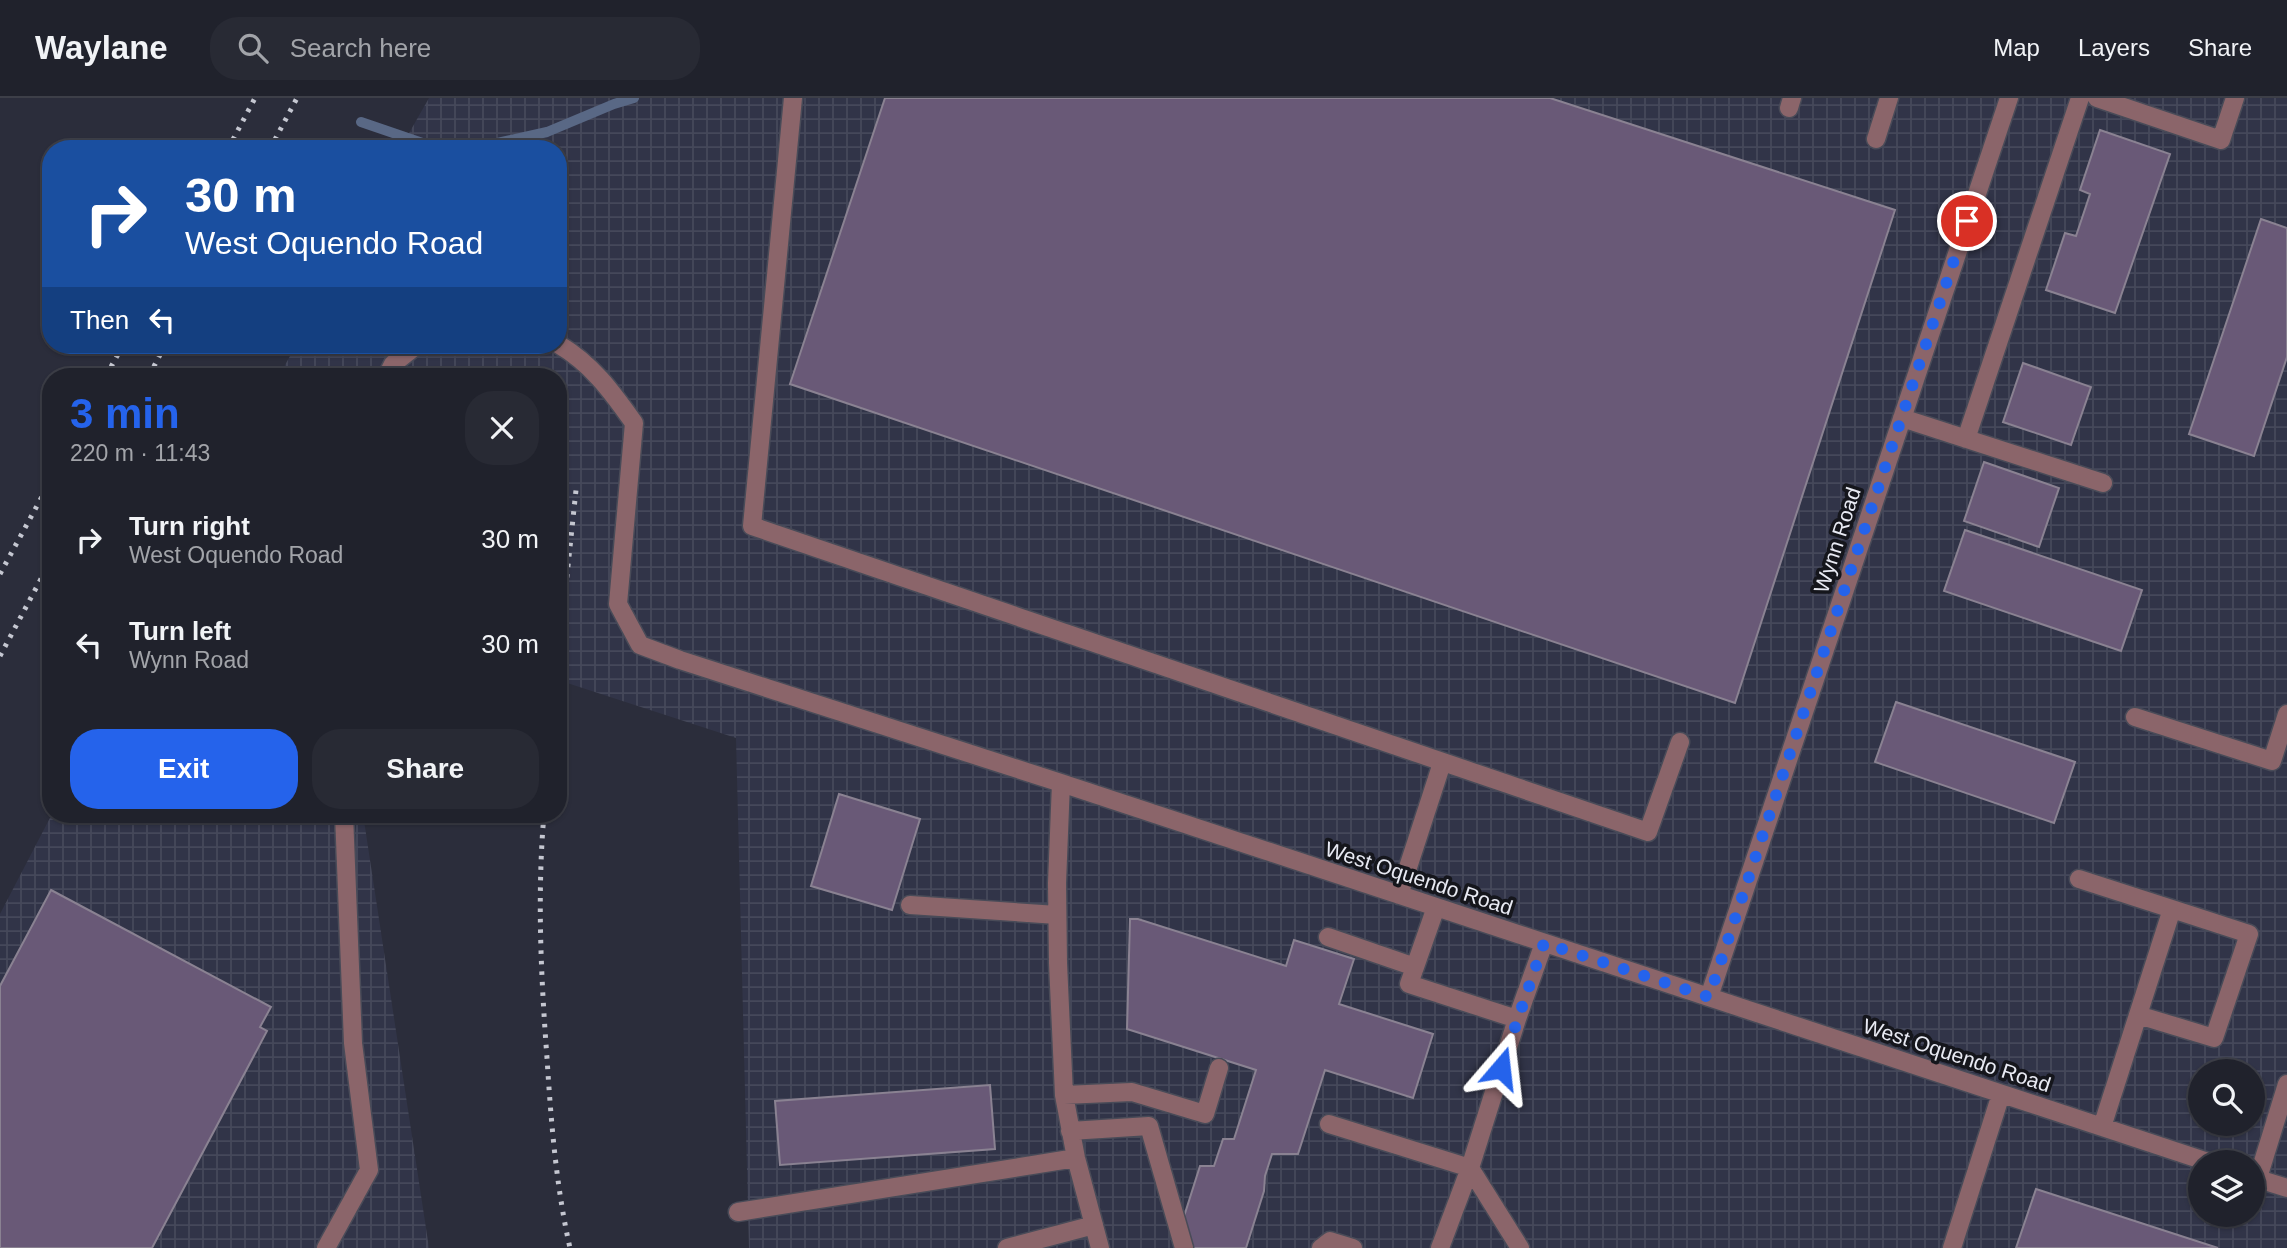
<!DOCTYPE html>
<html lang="en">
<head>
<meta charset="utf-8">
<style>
	body { margin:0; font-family:Arial,sans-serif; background:#282a34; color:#f1f3f6; height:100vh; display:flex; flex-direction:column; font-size:26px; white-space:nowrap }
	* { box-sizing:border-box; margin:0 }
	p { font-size:23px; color:#a2a4a9 }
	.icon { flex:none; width:38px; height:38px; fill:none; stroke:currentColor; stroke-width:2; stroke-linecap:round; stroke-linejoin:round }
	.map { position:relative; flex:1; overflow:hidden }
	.panel { position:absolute; left:42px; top:270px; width:525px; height:455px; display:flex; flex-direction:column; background:#20222c; border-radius:28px; box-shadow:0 2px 5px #0004,0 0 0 2px #3d3f48 }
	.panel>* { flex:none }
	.top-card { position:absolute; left:42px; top:42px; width:525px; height:214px; border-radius:28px; box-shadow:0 2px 5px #0004,0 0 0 2px #3d3f48; background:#1a4fa0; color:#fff; overflow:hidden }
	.controls { position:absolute; left:2188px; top:961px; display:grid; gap:14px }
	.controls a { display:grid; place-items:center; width:77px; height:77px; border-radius:50%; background:#20222c; box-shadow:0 2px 5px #0004,0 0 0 2px #3d3f48; font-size:35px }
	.pin { position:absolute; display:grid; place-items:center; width:60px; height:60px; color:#fff; margin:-30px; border:4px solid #fff; border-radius:50%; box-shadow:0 2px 7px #0007 }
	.me { position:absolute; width:77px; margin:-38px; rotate:17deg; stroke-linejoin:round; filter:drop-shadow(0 0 5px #0008) }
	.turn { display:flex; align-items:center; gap:24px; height:147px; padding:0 28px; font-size:32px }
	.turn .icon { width:91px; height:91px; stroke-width:2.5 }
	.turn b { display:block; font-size:49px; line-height:60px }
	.then { display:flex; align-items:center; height:66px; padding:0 28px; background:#0003; gap:14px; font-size:26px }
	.round { display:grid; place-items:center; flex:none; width:74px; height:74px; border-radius:28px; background:#282a34 }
	.overview { display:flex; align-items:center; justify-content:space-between; height:119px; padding:0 28px }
	h1 { font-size:42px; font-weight:600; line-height:52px; color:#2563eb }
	.cta { display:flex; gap:14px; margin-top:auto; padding:14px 28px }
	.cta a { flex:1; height:80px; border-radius:28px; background:#2563eb; color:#fff; font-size:28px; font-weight:600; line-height:80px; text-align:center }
	.cta a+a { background:#282a34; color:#f1f3f6 }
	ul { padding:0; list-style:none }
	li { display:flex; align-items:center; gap:21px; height:105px; padding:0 28px }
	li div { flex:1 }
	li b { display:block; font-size:26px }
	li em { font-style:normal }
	header { display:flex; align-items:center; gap:42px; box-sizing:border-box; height:98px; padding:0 35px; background:#20222c; border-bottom:2px solid #3d3f48 }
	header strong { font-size:33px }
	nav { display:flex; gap:38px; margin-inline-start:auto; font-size:24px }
	.search { width:490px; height:63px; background:#282a34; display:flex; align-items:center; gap:18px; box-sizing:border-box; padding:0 24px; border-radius:28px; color:#a2a4a9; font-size:26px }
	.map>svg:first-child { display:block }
</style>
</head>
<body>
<header>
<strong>Waylane</strong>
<div class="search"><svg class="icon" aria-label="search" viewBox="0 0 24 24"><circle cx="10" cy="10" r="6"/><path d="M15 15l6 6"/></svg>Search here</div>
<nav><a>Map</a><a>Layers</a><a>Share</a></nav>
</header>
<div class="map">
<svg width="2287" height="1150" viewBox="0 0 2287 1150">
	<defs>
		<pattern id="industrial-grid" width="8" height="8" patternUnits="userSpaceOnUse" patternTransform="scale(1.75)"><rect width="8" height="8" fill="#313448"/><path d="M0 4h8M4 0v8" fill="none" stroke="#45485a"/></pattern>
	</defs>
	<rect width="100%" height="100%" fill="#2b2d3b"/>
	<path fill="url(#industrial-grid)" fill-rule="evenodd" d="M429,0H2287V1150H749L736,640L558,582V278H279L296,247H558V51H400ZM2200,973H2252V1026H2200ZM2200,1064H2252V1116H2200Z
		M52,716H363L429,1150H0V816Z"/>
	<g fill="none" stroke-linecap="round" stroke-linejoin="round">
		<path stroke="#596885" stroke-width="10" d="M361,24L440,51
			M470,51L547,34L614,6L634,0"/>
	</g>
	<path fill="#695977" stroke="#8a8292" stroke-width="2" d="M885,0H1550L1895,112L1735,605L790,286Z
		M2100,32L2170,56L2115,215L2046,192L2065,135L2076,138L2090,96L2080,92Z
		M2261,121L2287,130V259L2254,358L2189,336Z
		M2023,265L2091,289L2071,347L2003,324Z
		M1984,364L2059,390L2039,449L1964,423Z
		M1965,432L2142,492L2121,553L1944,493Z
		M1896,604L2075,664L2054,725L1875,664Z
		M839,696L920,721L892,812L811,788Z
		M51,792L271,909L260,929L267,933L152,1150H0V888Z
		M1130,821H1138L1286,868L1294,842L1354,861L1339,906L1433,936L1413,1000L1325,972L1298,1056H1272L1265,1078L1264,1093L1246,1150H1174L1200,1068H1214L1223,1041H1234L1256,972L1127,931Z
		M990,987L995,1051L780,1067L775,1003Z
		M2036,1091L2218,1150H2016Z"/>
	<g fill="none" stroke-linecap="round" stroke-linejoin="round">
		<g stroke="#494b58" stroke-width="21">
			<path id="minor" d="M793,0L752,428L1648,734L1680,644
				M2097,0L2221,42L2235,0
				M1789,10L1792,0
				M1876,41L1889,0
				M558,246C592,266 612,294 634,325L618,506L640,547L680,562L1061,685L2208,1064
				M387,278L393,266L417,247
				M1902,320L2103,385
				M1966,341L2080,0
				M2135,619L2272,663L2287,616
				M1061,685L1057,785L1058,865L1064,997L1076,1060L1100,1150
				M2079,781L2172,811
				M1399,797L1442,665
				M910,807L1057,817
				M1328,839L1415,869
				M1709,899L2009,0
				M1517,921L1544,845
				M1064,997L1132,994L1205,1016L1219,970
				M1329,1026L1470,1070L1517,921L1409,886L1436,809
				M2102,1029L2172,811L2249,836L2214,940L2138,917
				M1070,1033L1149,1028L1184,1150
				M1470,1070L1520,1150
				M2252,1079L2287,1090
				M2258,1080L2287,986
				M738,1114L1076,1060
				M326,1150L369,1072L353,945L344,716
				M1007,1150L1094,1127
				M1321,1150L1330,1143L1353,1150
				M1440,1150L1470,1070
				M1952,1150L2001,996"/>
		</g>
		<use href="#minor" stroke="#8b656a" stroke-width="18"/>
		<path stroke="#c5c7d1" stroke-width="5" stroke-dasharray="3.5 7" stroke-linecap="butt" d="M228,51L255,0
			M270,51L297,0
			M106,278L123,247
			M149,278L165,247
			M0,476L51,382
			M0,558L51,462
			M558,563L576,392
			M544,716C537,797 541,879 547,960C551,1023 556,1088 570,1150"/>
	</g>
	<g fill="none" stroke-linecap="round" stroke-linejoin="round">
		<path stroke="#2563eb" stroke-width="12" stroke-dasharray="0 21.6" d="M1501,970L1544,845L1709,899L1967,123"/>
	</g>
	<g text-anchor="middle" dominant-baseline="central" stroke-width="7" stroke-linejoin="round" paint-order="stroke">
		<g font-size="21" fill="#e8eaf3" stroke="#15161c">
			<text transform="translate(1837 442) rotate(-72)">Wynn Road</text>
			<text transform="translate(1419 780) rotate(18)">West Oquendo Road</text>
			<text transform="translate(1957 957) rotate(18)">West Oquendo Road</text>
		</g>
	</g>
</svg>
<div class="controls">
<a><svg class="icon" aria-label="search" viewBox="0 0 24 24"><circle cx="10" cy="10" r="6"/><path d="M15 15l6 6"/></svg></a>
<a><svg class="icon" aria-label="layers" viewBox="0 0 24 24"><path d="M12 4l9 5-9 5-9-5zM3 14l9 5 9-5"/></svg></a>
</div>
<div class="pin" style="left:1967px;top:123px;background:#d93025"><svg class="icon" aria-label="arrive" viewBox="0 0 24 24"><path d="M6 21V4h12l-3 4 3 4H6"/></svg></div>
<svg class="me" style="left:1501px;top:970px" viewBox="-20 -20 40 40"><path d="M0-17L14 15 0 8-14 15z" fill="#2563eb" stroke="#fff" stroke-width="4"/></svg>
<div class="top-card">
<div class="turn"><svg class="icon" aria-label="right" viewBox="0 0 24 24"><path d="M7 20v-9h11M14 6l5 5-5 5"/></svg><div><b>30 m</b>West Oquendo Road</div></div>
<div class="then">Then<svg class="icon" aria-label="left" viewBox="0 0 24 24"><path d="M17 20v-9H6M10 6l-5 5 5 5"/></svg></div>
</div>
<section class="panel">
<div class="overview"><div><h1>3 min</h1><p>220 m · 11:43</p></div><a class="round"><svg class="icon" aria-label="close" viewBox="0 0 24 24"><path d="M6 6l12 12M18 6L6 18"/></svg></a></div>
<ul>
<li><svg class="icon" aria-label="right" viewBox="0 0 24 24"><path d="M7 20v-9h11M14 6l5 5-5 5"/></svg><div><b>Turn right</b><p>West Oquendo Road</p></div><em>30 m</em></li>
<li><svg class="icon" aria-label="left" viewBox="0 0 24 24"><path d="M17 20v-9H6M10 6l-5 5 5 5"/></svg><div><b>Turn left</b><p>Wynn Road</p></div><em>30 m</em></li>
</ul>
<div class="cta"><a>Exit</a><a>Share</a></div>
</section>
</div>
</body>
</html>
